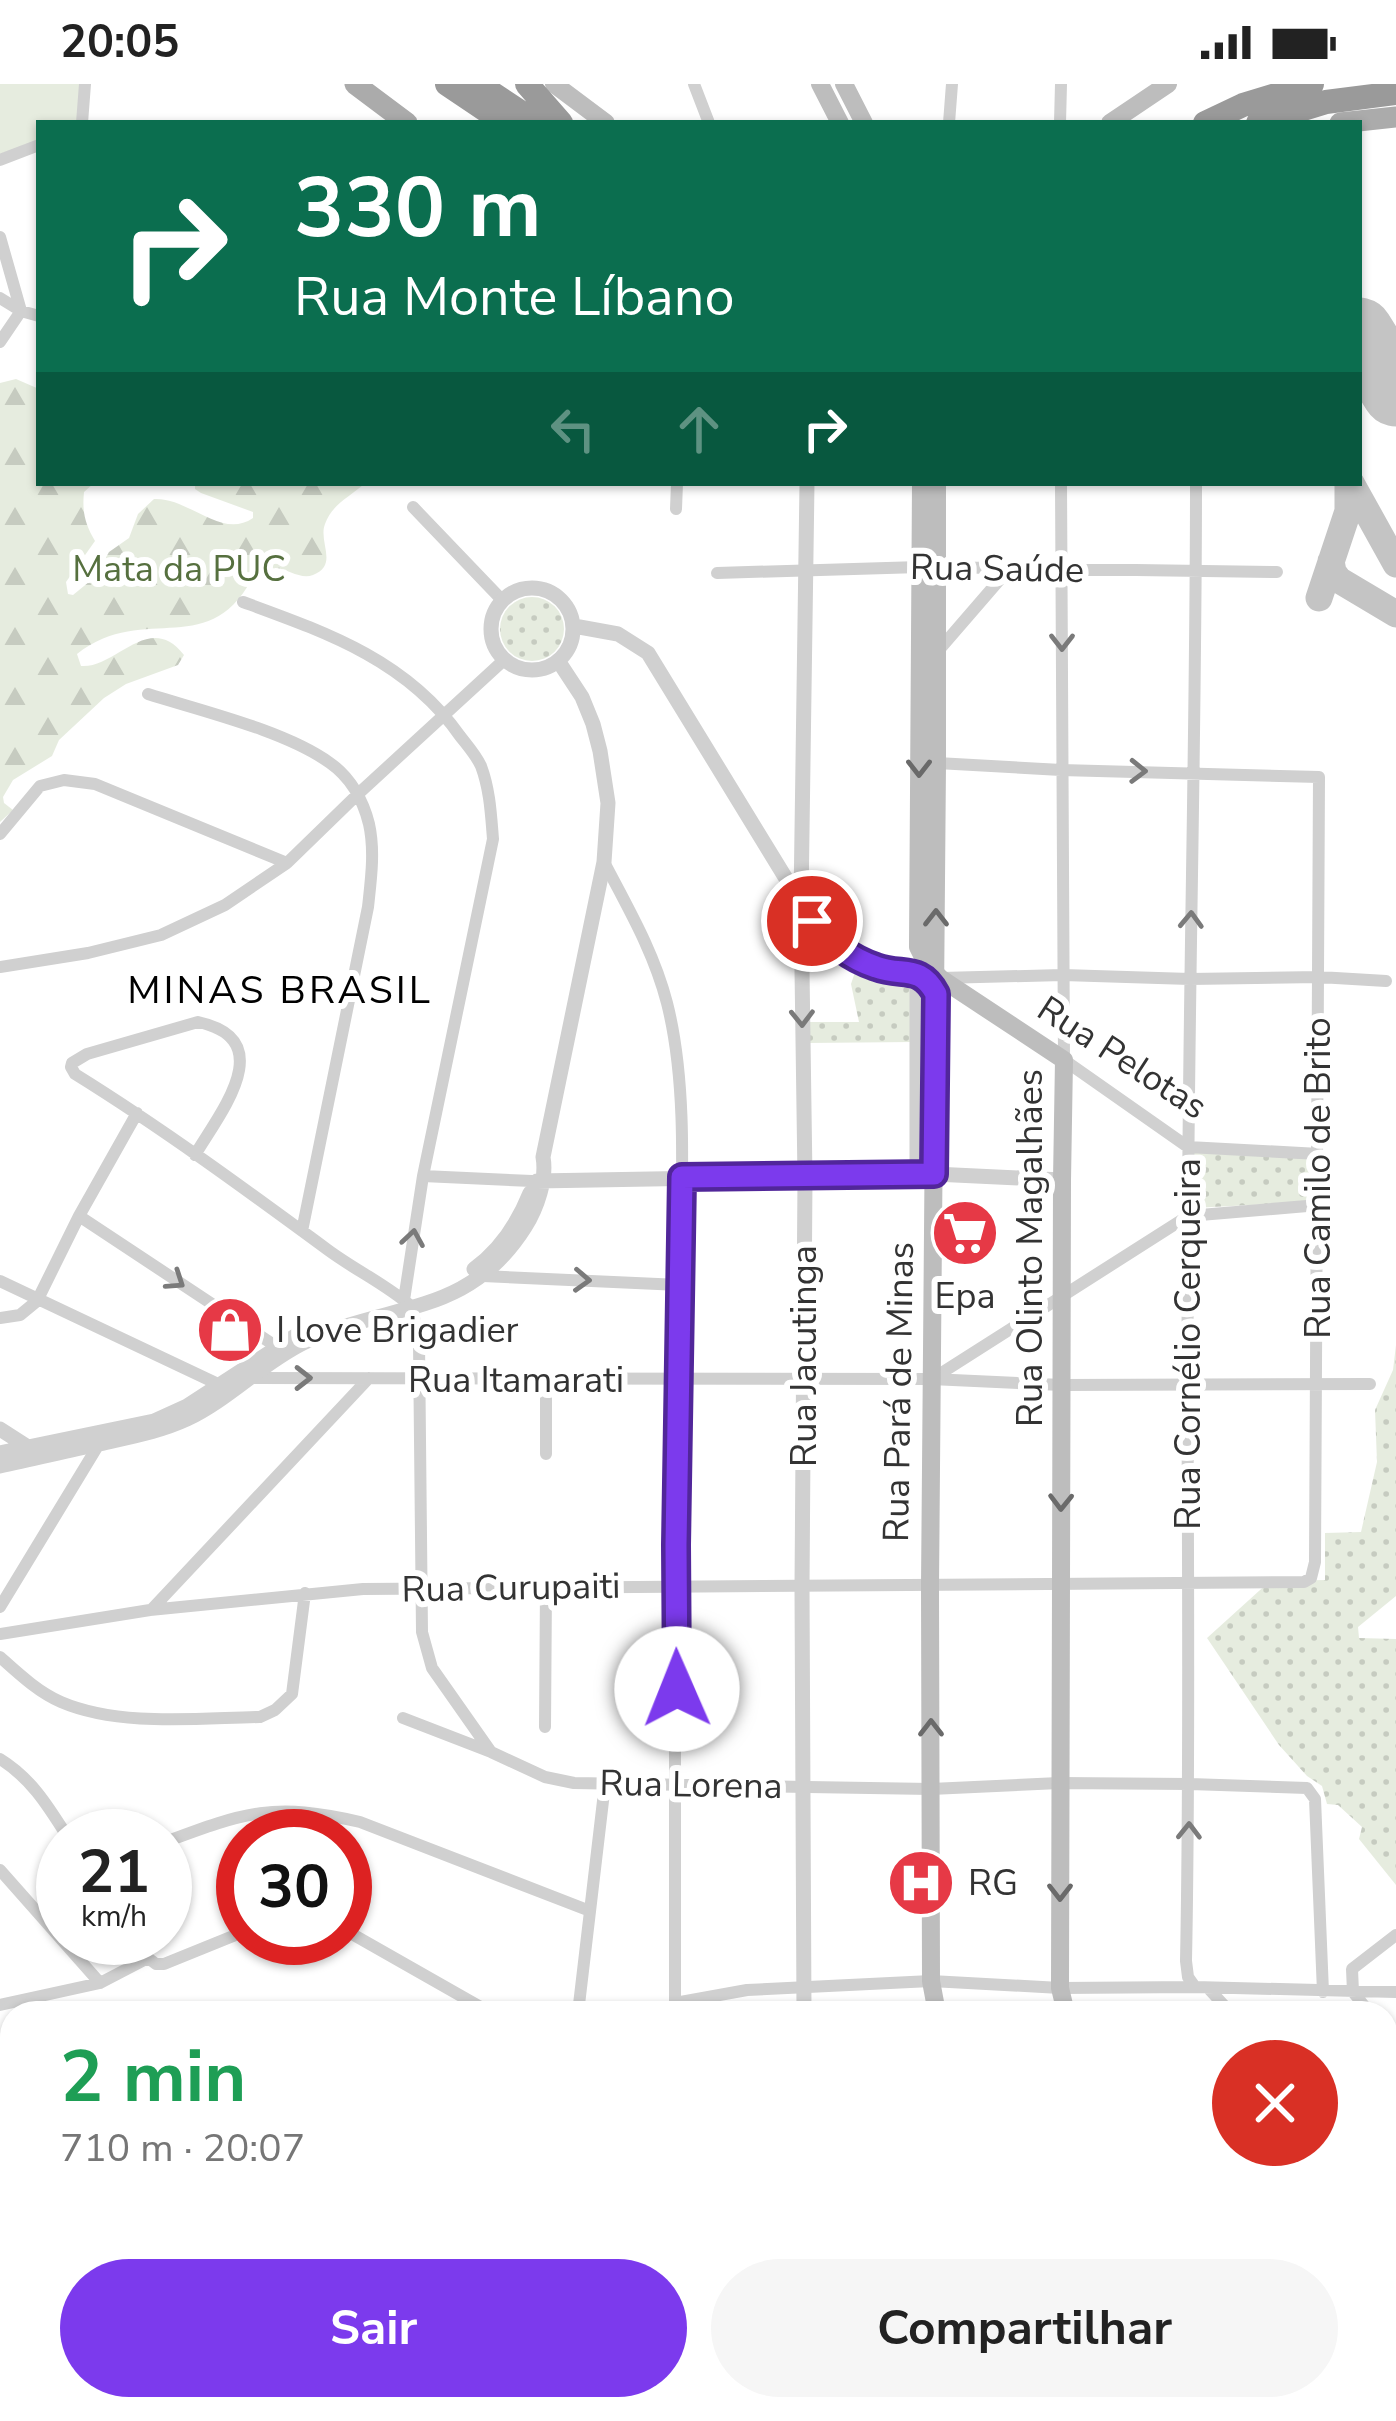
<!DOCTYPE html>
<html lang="pt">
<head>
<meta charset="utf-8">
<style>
	body { margin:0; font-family:"Nunito Sans",sans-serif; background:#f6f6f6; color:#222; height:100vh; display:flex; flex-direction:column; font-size:45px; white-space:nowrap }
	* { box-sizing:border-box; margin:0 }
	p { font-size:39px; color:#767676 }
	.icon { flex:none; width:66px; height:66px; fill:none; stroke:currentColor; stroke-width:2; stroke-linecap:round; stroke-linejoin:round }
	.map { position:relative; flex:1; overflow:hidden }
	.sheet { position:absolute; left:0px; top:1917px; width:1398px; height:420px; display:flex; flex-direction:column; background:#fff; border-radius:36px 36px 0 0; box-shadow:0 3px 9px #0004 }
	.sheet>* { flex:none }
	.guide { position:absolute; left:36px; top:36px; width:1326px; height:366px; border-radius:0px; box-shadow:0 3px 9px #0004; background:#0b6e4f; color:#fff; overflow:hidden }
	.speed { position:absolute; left:36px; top:1725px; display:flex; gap:24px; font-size:60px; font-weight:700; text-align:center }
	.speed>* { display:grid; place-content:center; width:156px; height:156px; border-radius:50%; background:#fff; box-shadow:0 3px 9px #0004; line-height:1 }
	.speed small { font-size:30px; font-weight:400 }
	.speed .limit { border:18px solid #d22; background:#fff; color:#111 }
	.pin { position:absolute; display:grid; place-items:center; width:102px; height:102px; color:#fff; margin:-51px; border:6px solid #fff; border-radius:50%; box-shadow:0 3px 12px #0007 }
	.me { position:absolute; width:132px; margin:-66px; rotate:359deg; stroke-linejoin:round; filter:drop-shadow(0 0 9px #0008) }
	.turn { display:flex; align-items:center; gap:42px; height:252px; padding:0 60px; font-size:54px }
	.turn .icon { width:156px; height:156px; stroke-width:2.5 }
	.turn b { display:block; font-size:84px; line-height:102px }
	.lanes { display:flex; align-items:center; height:114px; padding:0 60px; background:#0003; justify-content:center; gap:60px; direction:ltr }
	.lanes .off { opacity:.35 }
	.round { display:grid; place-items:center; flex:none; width:126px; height:126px; border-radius:63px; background:#f6f6f6 }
	.head { display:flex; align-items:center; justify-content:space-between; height:204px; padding:0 60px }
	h1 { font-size:72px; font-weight:700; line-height:90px; color:#1e9e55 }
	.cta { display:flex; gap:24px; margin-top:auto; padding:24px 60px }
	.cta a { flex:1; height:138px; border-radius:72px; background:#7c3aed; color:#fff; font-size:48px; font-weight:700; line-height:138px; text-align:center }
	.cta a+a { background:#f6f6f6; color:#222 }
	.status { display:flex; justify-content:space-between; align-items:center; height:84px; padding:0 60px; background:#fff; direction:ltr }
	.status svg { height:33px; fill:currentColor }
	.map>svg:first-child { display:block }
</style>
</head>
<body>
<div class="status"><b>20:05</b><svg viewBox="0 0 49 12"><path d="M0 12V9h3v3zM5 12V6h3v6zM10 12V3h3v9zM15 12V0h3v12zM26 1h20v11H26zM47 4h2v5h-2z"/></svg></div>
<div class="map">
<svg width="1396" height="2337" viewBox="0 0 1396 2337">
	<defs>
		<pattern id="forest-firs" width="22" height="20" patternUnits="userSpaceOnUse" patternTransform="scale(3)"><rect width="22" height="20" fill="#e6ecdf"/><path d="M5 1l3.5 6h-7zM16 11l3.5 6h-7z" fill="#c6cbc0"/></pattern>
		<pattern id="park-dots" width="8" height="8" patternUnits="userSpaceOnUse" patternTransform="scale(3)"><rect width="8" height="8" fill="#e6ecdf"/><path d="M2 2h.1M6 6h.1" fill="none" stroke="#c6cbc0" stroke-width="1.8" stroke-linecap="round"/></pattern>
	</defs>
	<rect width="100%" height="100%" fill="#fff"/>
	<path fill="#e6ecdf" d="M0,0H82L79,39H39V57L0,70Z"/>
	<path fill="url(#forest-firs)" d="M16,295L39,305V399H94L84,408C82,428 85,440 95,457L66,498L68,510L73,511L95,493L109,468L129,454L138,430L154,415C189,413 221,456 253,434V428L201,409L195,405V399H365C350,413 332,420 325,440C318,458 339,481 313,491C301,496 288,485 276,484C274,484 258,487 256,487C211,581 146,516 77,570L81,582C116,585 149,526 184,571L178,581L126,600L104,614L59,656L52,672L13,696L3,713L4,719L13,726L0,738V299Z"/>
	<path fill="url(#park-dots)" d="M500 545a32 32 0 1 1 64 0a32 32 0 1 1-64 0Z
		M856,885L887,898H915L912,958L808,959L806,938H859L851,900Z
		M1191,1067L1314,1074V1118L1192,1124Z
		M1396,1261V1512L1358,1543L1359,1554L1396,1555V1801L1359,1755L1362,1743L1338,1721L1327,1720L1322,1702L1307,1692L1279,1661L1207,1554L1270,1497L1325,1496V1449L1361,1448L1377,1378L1375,1326L1393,1286Z"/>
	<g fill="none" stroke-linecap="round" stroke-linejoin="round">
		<path stroke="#c4c4c4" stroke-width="27" d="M1351,399L1396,480
			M1331,477L1333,488L1339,496L1396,530
			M1319,514L1348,427V399"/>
		<path stroke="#c4c4c4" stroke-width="69" d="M1359,248L1396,308"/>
		<path stroke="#d0d0d0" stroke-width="12" d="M694,0L709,39
			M82,39L85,0
			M949,39L952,0
			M1060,39L1061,0
			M0,76L39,61
			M0,153L21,227L0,258
			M0,214L21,227L39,232
			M1061,399L1064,976L1188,1063L1319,1070
			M413,423L502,516
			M676,425L677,399
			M717,489L920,483L1277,488
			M243,518C325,548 407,576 460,652C467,661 476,671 481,682C490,706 491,731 493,755L423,1092L404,1216
			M938,567L1008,486
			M148,610C202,627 286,647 330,679C350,693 363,716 369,740C375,767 371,795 368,823L302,1147
			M0,750L40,702L64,696L95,700L287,779
			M604,778C628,824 654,868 667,919C689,1005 681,1114 680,1202C677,1336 675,1471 677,1605
			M0,883L88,869L161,851L225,821L287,779L358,710L504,576
			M941,894L1063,891L1190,895L1319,893L1386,897
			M195,1071C219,1030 281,956 198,938L87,970L72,979L71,983L75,990C162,1044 245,1105 328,1166C355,1186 387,1201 412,1223L419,1259L422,1548L432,1584L491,1668L545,1693L574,1699L931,1705L1059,1699L1190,1700L1307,1704L1315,1715L1323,1908
			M423,1092L532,1097
			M79,1132L283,1267
			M483,1192L680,1201
			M0,1197L220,1301
			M0,1234L20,1231L37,1217L79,1132L137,1029
			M250,1294L931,1295L1062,1301L1370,1300
			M932,1295L1188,1132L1319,1121
			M546,1370V1297
			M0,1523L99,1360L98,1355
			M152,1525L369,1294
			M0,1550L150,1526L363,1505L1304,1498L1311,1494L1315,1478L1319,693L1061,686L937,679
			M0,1573C19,1590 38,1608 61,1618C119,1643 198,1634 260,1633L275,1626L292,1610L305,1509
			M403,1634L491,1668
			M545,1643L546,1502
			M0,1675C31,1694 48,1722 67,1752
			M165,1758C245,1728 274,1718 360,1738L590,1827
			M0,1786L100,1899
			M345,1846L491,1929
			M135,1854L148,1874
			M148,1874L156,1880H164L243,1848
			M1195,1903L1188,1893L1186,1877C1191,1629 1186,1382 1188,1134C1189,889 1196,644 1196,399
			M1208,1904L1231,1929
			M675,1919L747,1906L931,1897L1060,1904L1195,1903L1396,1908
			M0,1921L100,1899L148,1874
			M459,1929L482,1925
			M578,1929L605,1700
			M675,1929V1651
			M1370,1929L1353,1908L1352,1885L1396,1851
			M1386,1950L1396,1962
			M0,2019L12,2017
			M0,2216L12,2215
			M142,2325L143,2337
			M317,2325L318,2337
			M662,2325L663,2337
			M832,2325L833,2337
			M491,2337L597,2325"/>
		<path stroke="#d0d0d0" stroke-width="15" d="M491 545a41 41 0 1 1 82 0a41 41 0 1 1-82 0Z
			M574,542L618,550L648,569L812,837C829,858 849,874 876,883C903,893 919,880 936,910
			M917,1090V883
			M537,1097L934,1090L1062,1096
			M474,1185C500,1166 518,1139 530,1109
			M0,1345L28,1363L29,1367
			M0,1369L154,1337L187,1322L295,1252
			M0,1382C33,1375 66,1367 99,1360C129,1353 159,1348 187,1335C229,1315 261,1280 303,1259C389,1217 467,1235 525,1143C537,1124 547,1095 543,1073L604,778L608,719L600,667L593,640L582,613L559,578
			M804,1929L802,1503L805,1094L801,817L807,399
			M1386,2135L1396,2149"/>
		<path stroke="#bdbdbd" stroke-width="18" d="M554,0L606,39
			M820,0L840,39
			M844,0L864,39
			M1110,39L1168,0
			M921,399L918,863L925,877L940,894L1064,976L1062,1096L1060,1904L1066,1929
			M937,399V679L930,1502L931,1897L937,1929
			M999,2325L1001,2337
			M1224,2325L1225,2337"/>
		<path stroke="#ababab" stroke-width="21" d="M355,0L407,39
			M1340,39L1396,33
			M1386,2234L1396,2241"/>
		<path stroke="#9a9a9a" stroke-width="24" d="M447,0L505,39
			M478,0L537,39
			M527,0L561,39
			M1205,39L1243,21L1312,0
			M1258,39L1326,18L1396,9"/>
	</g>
	<defs><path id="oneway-chevron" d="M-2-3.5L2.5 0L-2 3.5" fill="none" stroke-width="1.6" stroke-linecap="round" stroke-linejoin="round" transform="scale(3)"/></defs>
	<g stroke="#7a7a7a">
		<use href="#oneway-chevron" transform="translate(1062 558) rotate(90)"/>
		<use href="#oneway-chevron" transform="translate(1138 687) rotate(1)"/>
		<use href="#oneway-chevron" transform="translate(1191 836) rotate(-88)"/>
		<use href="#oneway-chevron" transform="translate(802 934) rotate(89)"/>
		<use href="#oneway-chevron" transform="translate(413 1154) rotate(-81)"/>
		<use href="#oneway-chevron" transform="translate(582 1196) rotate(3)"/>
		<use href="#oneway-chevron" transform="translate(176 1197) rotate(34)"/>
		<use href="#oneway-chevron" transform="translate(303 1294)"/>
		<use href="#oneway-chevron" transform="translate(1189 1747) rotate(-89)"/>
	</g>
	<g stroke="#6a6a6a">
		<use href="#oneway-chevron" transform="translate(919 684) rotate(90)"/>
		<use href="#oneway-chevron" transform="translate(936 834) rotate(-90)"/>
		<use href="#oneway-chevron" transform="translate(1061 1418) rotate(91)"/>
		<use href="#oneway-chevron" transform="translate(931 1644) rotate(-90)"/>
		<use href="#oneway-chevron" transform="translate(1060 1808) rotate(90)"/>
	</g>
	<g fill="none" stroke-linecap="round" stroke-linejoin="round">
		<g stroke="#51269a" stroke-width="30">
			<path id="route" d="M677,1605L676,1461L682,1093L934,1090L936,910C920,880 903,893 876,883C849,874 830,858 812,837"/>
		</g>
		<use href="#route" stroke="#7c3aed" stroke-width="21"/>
	</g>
	<defs>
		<g id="supermarket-disc" transform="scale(3.45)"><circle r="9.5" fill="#e63946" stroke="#fff"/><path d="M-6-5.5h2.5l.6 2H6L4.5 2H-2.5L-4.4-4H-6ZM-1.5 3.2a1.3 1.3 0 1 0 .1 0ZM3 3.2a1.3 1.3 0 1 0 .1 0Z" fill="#fff"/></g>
		<g id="shop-disc" transform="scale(3.45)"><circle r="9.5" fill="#e63946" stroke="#fff"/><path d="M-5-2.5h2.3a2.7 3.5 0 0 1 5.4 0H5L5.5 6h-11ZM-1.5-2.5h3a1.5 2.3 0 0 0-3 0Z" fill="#fff"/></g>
		<g id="hospital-disc" transform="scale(3.45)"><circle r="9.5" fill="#e63946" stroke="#fff"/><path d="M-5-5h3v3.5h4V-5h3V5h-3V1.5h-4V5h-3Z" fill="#fff"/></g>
	</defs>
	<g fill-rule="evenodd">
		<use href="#supermarket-disc" x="965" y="1149"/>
		<use href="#shop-disc" x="230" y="1246"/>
		<use href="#hospital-disc" x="921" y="1799"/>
	</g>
	<g text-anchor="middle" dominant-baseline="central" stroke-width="12" stroke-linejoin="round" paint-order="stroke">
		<g font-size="36" fill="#56703f" stroke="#fff">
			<text x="179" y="485">Mata da PUC</text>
		</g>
		<g font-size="36" fill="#333" stroke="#fff">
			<text transform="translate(997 485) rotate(1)">Rua Saúde</text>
			<text transform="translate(1122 974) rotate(33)">Rua Pelotas</text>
			<text transform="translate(1318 1094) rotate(-90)">Rua Camilo de Brito</text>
			<text transform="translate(1030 1164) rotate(-90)">Rua Olinto Magalhães</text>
			<text transform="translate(1188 1260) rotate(-90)">Rua Cornélio Cerqueira</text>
			<text transform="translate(804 1272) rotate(-90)">Rua Jacutinga</text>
			<text x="516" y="1296">Rua Itamarati</text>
			<text transform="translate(899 1308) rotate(-89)">Rua Pará de Minas</text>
			<text transform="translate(511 1504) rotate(-1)">Rua Curupaiti</text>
			<text transform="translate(691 1701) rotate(1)">Rua Lorena</text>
		</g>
		<g font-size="36" fill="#333" stroke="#fff" text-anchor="start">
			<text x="965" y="1212" text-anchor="middle">Epa</text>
			<text x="276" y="1246">I love Brigadier</text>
			<text x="968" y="1799">RG</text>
		</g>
		<g font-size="39" letter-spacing="3" fill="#000" stroke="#fff">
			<text x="280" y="906">MINAS BRASIL</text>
		</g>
	</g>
</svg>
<div class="speed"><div>21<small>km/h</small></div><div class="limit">30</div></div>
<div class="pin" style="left:812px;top:837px;background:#d93025"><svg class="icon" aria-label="arrive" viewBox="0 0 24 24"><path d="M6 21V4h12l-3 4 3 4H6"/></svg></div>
<svg class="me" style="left:677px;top:1605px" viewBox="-20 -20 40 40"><circle r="19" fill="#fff"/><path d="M0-13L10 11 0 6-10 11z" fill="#7c3aed"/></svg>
<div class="guide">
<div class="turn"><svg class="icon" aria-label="right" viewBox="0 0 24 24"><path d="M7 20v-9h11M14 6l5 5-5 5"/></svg><div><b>330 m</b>Rua Monte Líbano</div></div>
<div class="lanes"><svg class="icon off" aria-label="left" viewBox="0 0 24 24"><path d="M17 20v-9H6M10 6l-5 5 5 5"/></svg><svg class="icon off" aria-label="ahead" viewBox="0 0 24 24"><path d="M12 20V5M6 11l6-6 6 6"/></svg><svg class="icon" aria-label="right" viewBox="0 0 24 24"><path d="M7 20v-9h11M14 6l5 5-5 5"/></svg></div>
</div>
<section class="sheet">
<div class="head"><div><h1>2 min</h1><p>710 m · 20:07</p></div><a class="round" style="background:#d93025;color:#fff"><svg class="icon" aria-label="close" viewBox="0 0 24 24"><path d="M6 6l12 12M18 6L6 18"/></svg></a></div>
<div class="cta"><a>Sair</a><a>Compartilhar</a></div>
</section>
</div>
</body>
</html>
